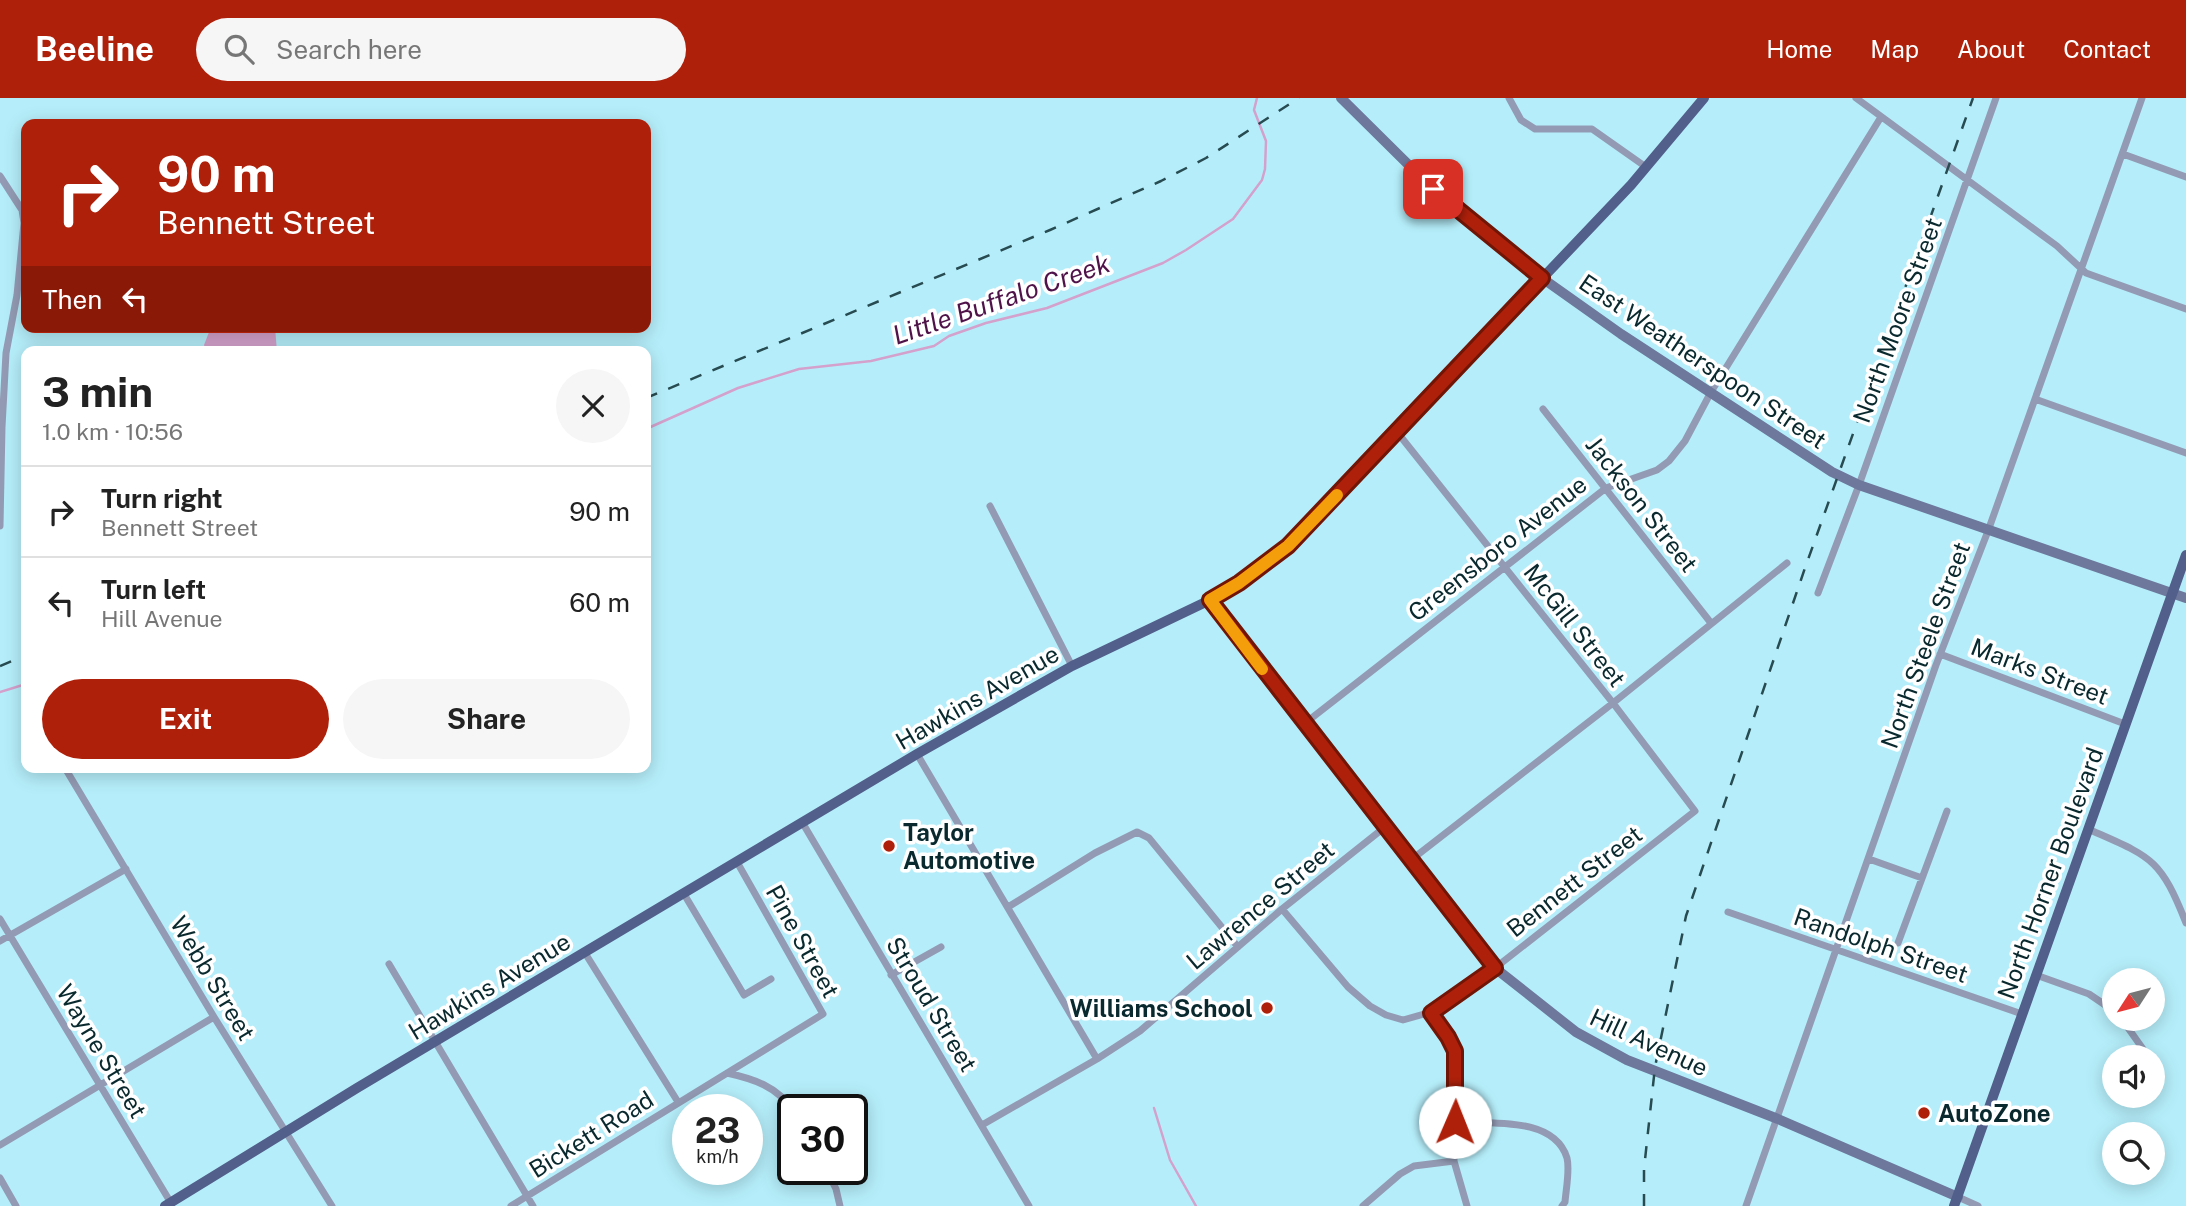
<!DOCTYPE html>
<html lang="en">
<head>
<meta charset="utf-8">
<style>
	body { margin:0; font-family:"Public Sans",sans-serif; background:#f6f6f6; color:#222; height:100vh; display:flex; flex-direction:column; font-size:26px; white-space:nowrap }
	* { box-sizing:border-box; margin:0 }
	p { font-size:23px; color:#767676 }
	.icon { flex:none; width:38px; height:38px; fill:none; stroke:currentColor; stroke-width:2; stroke-linecap:round; stroke-linejoin:round }
	.map { position:relative; flex:1; overflow:hidden }
	.drawer { position:absolute; left:21px; top:248px; width:630px; height:427px; display:flex; flex-direction:column; background:#fff; border-radius:14px; box-shadow:0 4px 18px #0003 }
	.drawer>* { flex:none }
	.banner { position:absolute; left:21px; top:21px; width:630px; height:214px; border-radius:14px; box-shadow:0 4px 18px #0003; background:#ae200a; color:#fff; overflow:hidden }
	.needle { width:46px; rotate:234deg }
	.controls { position:absolute; left:2102px; top:870px; display:grid; gap:14px }
	.controls a { display:grid; place-items:center; width:63px; height:63px; border-radius:50%; background:#fff; box-shadow:0 4px 18px #0003; font-size:35px }
	.speed { position:absolute; left:672px; top:996px; display:flex; gap:14px; font-size:35px; font-weight:700; text-align:center }
	.speed>* { display:grid; place-content:center; width:91px; height:91px; border-radius:50%; background:#fff; box-shadow:0 4px 18px #0003; line-height:1 }
	.speed small { font-size:18px; font-weight:400 }
	.speed .limit { border:4px solid #111; border-radius:10px; background:#fff; color:#111 }
	.pin { position:absolute; display:grid; place-items:center; width:60px; height:60px; color:#fff; margin:-30px; border-radius:14px; box-shadow:0 4px 10px #0006 }
	.me { position:absolute; width:77px; margin:-38px; rotate:1deg; stroke-linejoin:round; filter:drop-shadow(0 0 5px #0008) }
	.turn { display:flex; align-items:center; gap:24px; height:147px; padding:0 21px; font-size:32px }
	.turn .icon { width:91px; height:91px; stroke-width:2.5 }
	.turn b { display:block; font-size:49px; line-height:60px }
	.then { display:flex; align-items:center; height:66px; padding:0 21px; background:#0003; gap:14px; font-size:26px }
	.round { display:grid; place-items:center; flex:none; width:74px; height:74px; border-radius:37px; background:#f6f6f6 }
	.overview { display:flex; align-items:center; justify-content:space-between; height:119px; padding:0 21px }
	h1 { font-size:42px; font-weight:700; line-height:52px }
	.button { display:flex; gap:14px; margin-top:auto; padding:14px 21px }
	.button a { flex:1; height:80px; border-radius:42px; background:#ae200a; color:#fff; font-size:28px; font-weight:700; line-height:80px; text-align:center }
	.button a+a { background:#f6f6f6; color:#222 }
	ul { padding:0; list-style:none }
	li { display:flex; align-items:center; gap:21px; height:91px; padding:0 21px; border-top:2px solid #e0e0e0 }
	li div { flex:1 }
	li b { display:block; font-size:26px }
	li em { font-style:normal }
	header { display:flex; align-items:center; gap:42px; box-sizing:border-box; height:98px; padding:0 35px; background:#ae200a; color:#fff }
	header strong { font-size:33px }
	nav { display:flex; gap:38px; margin-inline-start:auto; font-size:24px }
	.search { width:490px; height:63px; background:#f6f6f6; display:flex; align-items:center; gap:18px; box-sizing:border-box; padding:0 24px; border-radius:38px; color:#767676; font-size:26px }
	.map>svg:first-child { display:block }
</style>
</head>
<body>
<header>
<strong>Beeline</strong>
<div class="search"><svg class="icon" aria-label="search" viewBox="0 0 24 24"><circle cx="10" cy="10" r="6"/><path d="M15 15l6 6"/></svg>Search here</div>
<nav><a>Home</a><a>Map</a><a>About</a><a>Contact</a></nav>
</header>
<div class="map">
<svg width="2186" height="1108" viewBox="0 0 2186 1108">
	<rect width="100%" height="100%" fill="#b5eefa"/>
	<path fill="#d4a1cc" d="M211,229H275L277,254H206L204,247Z"/>
	<g fill="none" stroke-linecap="round" stroke-linejoin="round">
		<path stroke="#d4a1cc" stroke-width="2.5" d="M646,331L738,290L799,271L871,263L934,248L949,238L986,225L1047,210L1163,165L1186,152L1233,121L1262,82L1265,71L1266,43L1254,12L1257,0
			M0,594L26,586
			M1154,1010L1170,1062L1196,1108"/>
		<path stroke="#939bb4" stroke-width="7" d="M1509,0L1521,22L1535,31H1592L1646,69
			M1856,0L2057,148L2086,175L2186,211
			M2123,56L2186,79
			M0,78L22,112L24,125L17,197L6,255L2,329L0,428
			M2035,301L2186,355
			M1543,311L1711,525
			M990,408L1072,568
			M1818,495L1859,387L1996,0
			M1940,556L2125,626
			M1304,626L1606,390L1657,372L1669,363L1685,343L1711,294L1881,19
			M917,656L1097,961
			M65,670L214,919L332,1108
			M802,724L1029,1108
			M2088,731C2151,759 2160,759 2186,825
			M1869,761L1922,780
			M1411,762L1613,605L1787,465
			M684,796L744,897L771,881
			M1008,809L1095,755L1137,734L1149,740L1238,849
			M1282,811L1348,889L1370,908L1386,917L1403,922L1431,914L1495,870L1695,713L1613,605L1397,334
			M1728,814L2022,916
			M0,821L171,1105
			M0,843L126,771
			M1898,845L1947,713
			M585,855L678,1004
			M389,866L533,1108
			M891,877L941,849
			M2036,877L2089,896L2114,913
			M1431,914L1449,939L1455,953L1454,1063L1467,1108
			M2121,920L2143,951
			M727,975C754,981 776,988 793,1012
			M1455,1024C1490,1026 1554,1018 1567,1060C1570,1072 1566,1091 1565,1104L1562,1108
			M982,1027L1097,961L1140,933L1282,811L1385,729
			M0,1047L214,919
			M826,1071L836,1091L840,1108
			M0,1080L16,1108
			M1958,1099L1978,1108
			M511,1108L823,916L737,764
			M1363,1108L1400,1076L1414,1068L1454,1063
			M1746,1108L1936,567L1988,433L2142,0"/>
		<path stroke="#6d789c" stroke-width="10" d="M1341,0L1433,91L1542,180L1621,236L1832,374L1859,387L2186,500
			M1210,502L1495,870L1576,934L1627,962L1778,1021L1958,1099"/>
		<path stroke="#525f8a" stroke-width="10" d="M165,1108L357,990L917,656L1072,568L1210,502L1239,485L1288,448L1342,391L1631,87L1704,0
			M1954,1108L2186,457"/>
		<path stroke="#274b51" stroke-width="2.5" stroke-dasharray="12 12" stroke-linecap="butt" d="M646,300L1050,132L1161,83L1206,60L1299,0
			M0,568L26,557
			M1644,1108V1071L1655,969L1686,818L1805,470L1973,0"/>
	</g>
	<g fill="none" stroke-linecap="round" stroke-linejoin="round">
		<g stroke="#711506" stroke-width="18">
			<path id="route" d="M1433,91L1542,180L1288,448L1239,485L1210,502L1495,870L1431,915L1448,939L1455,953V1024"/>
		</g>
		<use href="#route" stroke="#ae200a" stroke-width="12"/>
		<path stroke="#f59e0b" stroke-width="12" d="M1262,571L1210,502L1239,485L1288,448L1337,397"/>
	</g>
	<g fill="#ae200a" stroke="#fff" stroke-width="2.5">
		<circle cx="889" cy="748" r="7"/>
		<circle cx="1267" cy="910" r="7"/>
		<circle cx="1924" cy="1015" r="7"/>
	</g>
	<g text-anchor="middle" dominant-baseline="central" stroke-width="7" stroke-linejoin="round" paint-order="stroke">
		<g font-size="24" fill="#09292e" stroke="#fff">
			<text transform="translate(1897 222) rotate(-70)">North Moore Street</text>
			<text transform="translate(1703 263) rotate(34)">East Weatherspoon Street</text>
			<text transform="translate(1642 406) rotate(52)">Jackson Street</text>
			<text transform="translate(1497 450) rotate(-38)">Greensboro Avenue</text>
			<text transform="translate(1575 527) rotate(52)">McGill Street</text>
			<text transform="translate(1925 547) rotate(-70)">North Steele Street</text>
			<text transform="translate(2040 573) rotate(21)">Marks Street</text>
			<text transform="translate(977 599) rotate(-30)">Hawkins Avenue</text>
			<text transform="translate(2050 775) rotate(-70)">North Horner Boulevard</text>
			<text transform="translate(1574 783) rotate(-38)">Bennett Street</text>
			<text transform="translate(1260 807) rotate(-40)">Lawrence Street</text>
			<text transform="translate(803 843) rotate(61)">Pine Street</text>
			<text transform="translate(1881 847) rotate(19)">Randolph Street</text>
			<text transform="translate(213 880) rotate(59)">Webb Street</text>
			<text transform="translate(489 888) rotate(-31)">Hawkins Avenue</text>
			<text transform="translate(932 906) rotate(59)">Stroud Street</text>
			<text transform="translate(1649 944) rotate(25)">Hill Avenue</text>
			<text transform="translate(102 953) rotate(59)">Wayne Street</text>
			<text transform="translate(591 1036) rotate(-32)">Bickett Road</text>
		</g>
		<g font-size="24" font-weight="bold" fill="#09292e" stroke="#fff" text-anchor="start">
			<text x="903" y="734">Taylor<tspan x="903" dy="28">Automotive</tspan></text>
			<text x="1253" y="910" text-anchor="end">Williams School</text>
			<text x="1938" y="1015">AutoZone</text>
		</g>
		<g font-size="26" font-style="italic" fill="#4f134a" stroke="#fff">
			<text transform="translate(1001 201) rotate(-19)">Little Buffalo Creek</text>
		</g>
	</g>
</svg>
<div class="controls">
<a><svg class="needle" viewBox="-14 -14 28 28"><path d="M0-13l5 13h-10z" fill="#e53935"/><path d="M0 13l5-13h-10z" fill="#767676"/></svg></a>
<a><svg class="icon" aria-label="sound" viewBox="0 0 24 24"><path d="M4 9h4l5-4v14l-5-4H4zM17 9q2 3 0 6"/></svg></a>
<a><svg class="icon" aria-label="search" viewBox="0 0 24 24"><circle cx="10" cy="10" r="6"/><path d="M15 15l6 6"/></svg></a>
</div>
<div class="speed"><div>23<small>km/h</small></div><div class="limit">30</div></div>
<div class="pin" style="left:1433px;top:91px;background:#d93025"><svg class="icon" aria-label="arrive" viewBox="0 0 24 24"><path d="M6 21V4h12l-3 4 3 4H6"/></svg></div>
<svg class="me" style="left:1455px;top:1024px" viewBox="-20 -20 40 40"><circle r="19" fill="#fff"/><path d="M0-13L10 11 0 6-10 11z" fill="#ae200a"/></svg>
<div class="banner">
<div class="turn"><svg class="icon" aria-label="right" viewBox="0 0 24 24"><path d="M7 20v-9h11M14 6l5 5-5 5"/></svg><div><b>90 m</b>Bennett Street</div></div>
<div class="then">Then<svg class="icon" aria-label="left" viewBox="0 0 24 24"><path d="M17 20v-9H6M10 6l-5 5 5 5"/></svg></div>
</div>
<section class="drawer">
<div class="overview"><div><h1>3 min</h1><p>1.0 km · 10:56</p></div><a class="round"><svg class="icon" aria-label="close" viewBox="0 0 24 24"><path d="M6 6l12 12M18 6L6 18"/></svg></a></div>
<ul>
<li><svg class="icon" aria-label="right" viewBox="0 0 24 24"><path d="M7 20v-9h11M14 6l5 5-5 5"/></svg><div><b>Turn right</b><p>Bennett Street</p></div><em>90 m</em></li>
<li><svg class="icon" aria-label="left" viewBox="0 0 24 24"><path d="M17 20v-9H6M10 6l-5 5 5 5"/></svg><div><b>Turn left</b><p>Hill Avenue</p></div><em>60 m</em></li>
</ul>
<div class="button"><a>Exit</a><a>Share</a></div>
</section>
</div>
</body>
</html>
